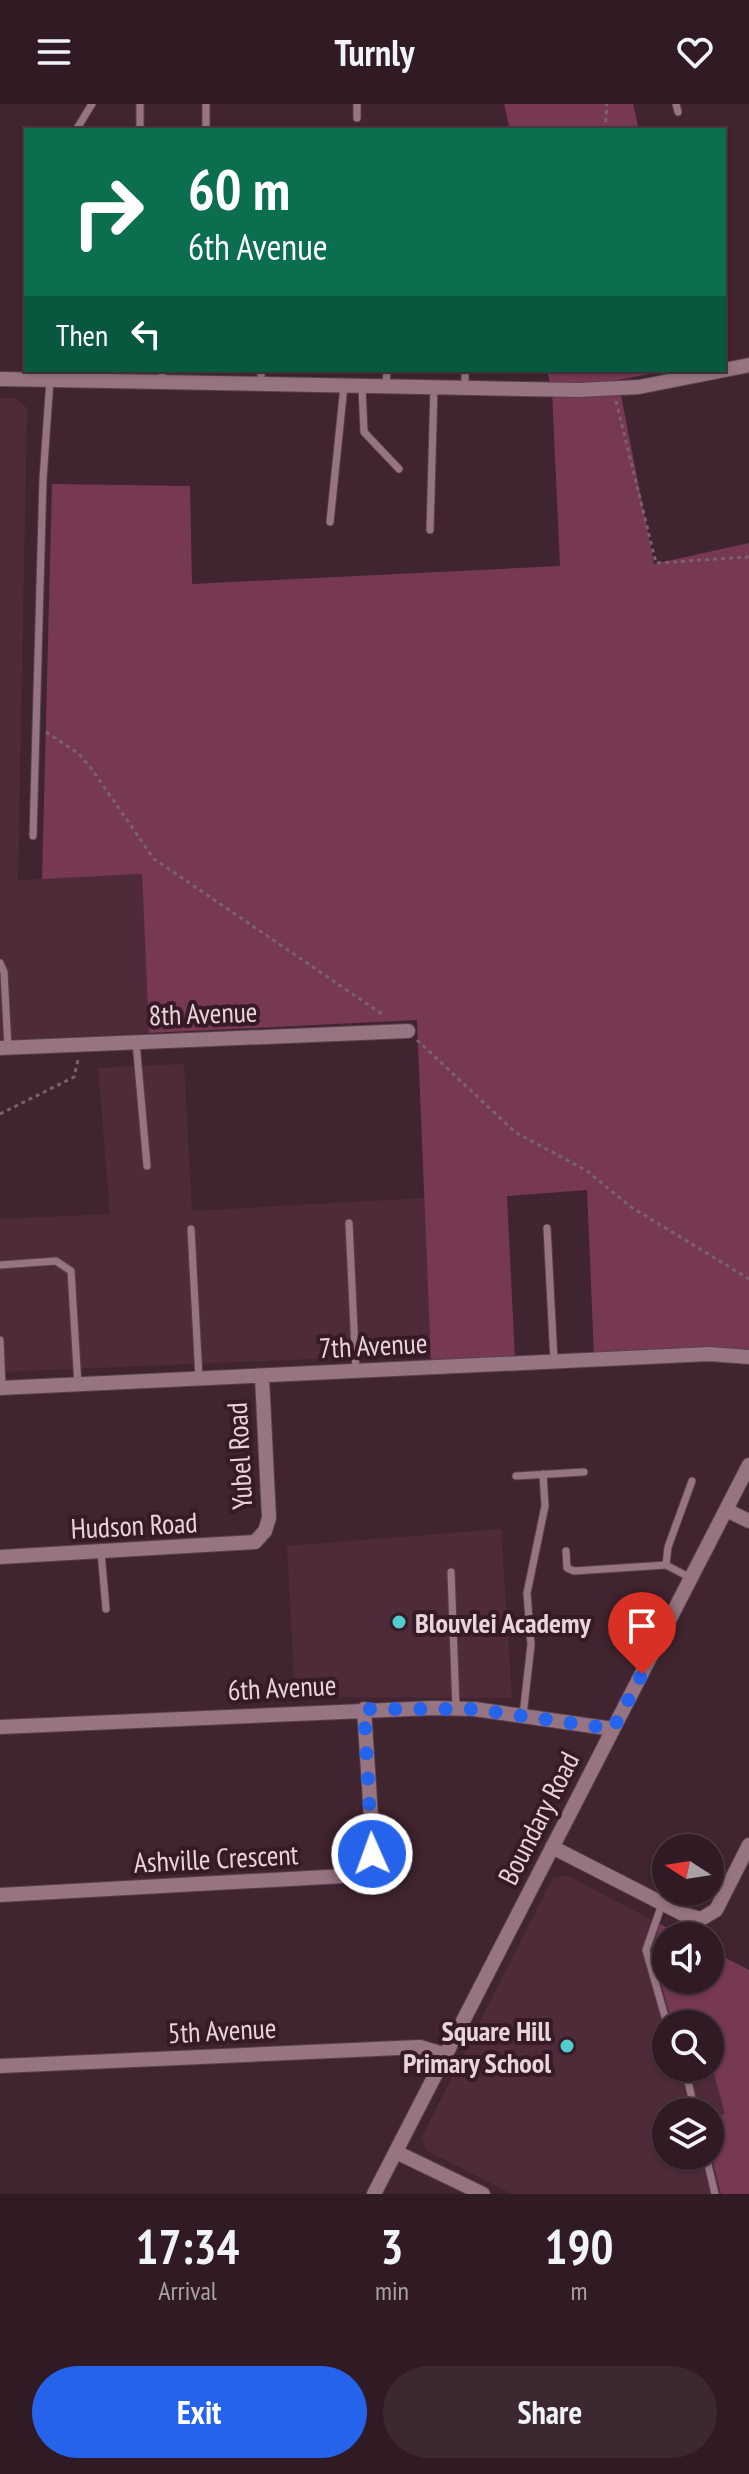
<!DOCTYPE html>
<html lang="en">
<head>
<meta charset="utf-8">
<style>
	body { margin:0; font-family:"PT Sans Narrow",sans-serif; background:#3c2831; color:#f1f3f6; height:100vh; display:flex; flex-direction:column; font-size:30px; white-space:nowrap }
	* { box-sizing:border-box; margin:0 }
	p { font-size:26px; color:#a8a1a6 }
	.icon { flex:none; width:44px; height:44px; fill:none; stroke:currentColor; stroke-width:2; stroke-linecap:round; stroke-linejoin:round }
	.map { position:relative; height:2090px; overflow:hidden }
	.drawer { display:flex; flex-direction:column; background:#301b24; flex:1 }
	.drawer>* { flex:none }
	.hud { position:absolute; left:24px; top:24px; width:702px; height:244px; border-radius:0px; box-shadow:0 2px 6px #0004,0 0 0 2px #4b3941; background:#0b6e4f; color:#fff; overflow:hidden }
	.needle { width:52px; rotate:282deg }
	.buttons { position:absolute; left:652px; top:1730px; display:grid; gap:16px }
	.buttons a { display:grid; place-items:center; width:72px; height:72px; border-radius:50%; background:#301b24; box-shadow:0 2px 6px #0004,0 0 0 2px #4b3941; font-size:40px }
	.pin { position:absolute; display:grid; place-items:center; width:68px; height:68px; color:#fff; margin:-82px -34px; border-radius:50% 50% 50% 0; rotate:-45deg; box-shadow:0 0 8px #0007 }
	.pin .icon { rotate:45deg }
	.me { position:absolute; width:88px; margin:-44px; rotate:358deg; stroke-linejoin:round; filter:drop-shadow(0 0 6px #0008) }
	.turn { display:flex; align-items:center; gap:28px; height:168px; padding:0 32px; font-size:36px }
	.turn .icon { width:104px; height:104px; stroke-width:2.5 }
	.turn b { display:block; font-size:56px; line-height:68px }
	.then { display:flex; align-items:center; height:76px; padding:0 32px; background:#0003; gap:16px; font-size:30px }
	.eta { display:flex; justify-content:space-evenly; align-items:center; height:136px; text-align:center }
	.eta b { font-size:48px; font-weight:800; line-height:56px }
	.button { display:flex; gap:16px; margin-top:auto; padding:16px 32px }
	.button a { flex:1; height:92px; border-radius:48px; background:#2563eb; color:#fff; font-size:32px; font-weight:800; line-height:92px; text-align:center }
	.button a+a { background:#3c2831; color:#f1f3f6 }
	header { display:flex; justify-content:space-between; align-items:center; height:104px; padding:0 32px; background:#301b24; font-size:36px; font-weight:800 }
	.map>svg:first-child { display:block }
</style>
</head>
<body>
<header><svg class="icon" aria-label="menu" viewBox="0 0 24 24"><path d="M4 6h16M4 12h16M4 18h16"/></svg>Turnly<svg class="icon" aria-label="heart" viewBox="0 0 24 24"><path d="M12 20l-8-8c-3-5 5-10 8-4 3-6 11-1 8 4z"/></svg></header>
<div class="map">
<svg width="749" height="2090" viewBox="0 0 749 2090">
	<rect width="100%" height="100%" fill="#402430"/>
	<path fill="#4f2b3a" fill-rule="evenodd" d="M0,294H15L27,304L18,776L142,770L149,929L0,936Z
		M184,960L192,1107L424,1094L431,1250L0,1268V1115L110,1110L98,964Z
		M501,1425L512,1594L295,1593L287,1442Z
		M566,1771L683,1832H666V1876H710V1846L749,1866V2090H512L426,2046L422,2033L552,1775ZM666,1920H710V1964H666ZM666,2008H710V2052H666Z"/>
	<path fill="#773854" d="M504,0H633L639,26H510Z
		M547,266H670L618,276L654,460L749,439V1250L594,1251L587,1086L507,1092L515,1255L431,1259L417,916L149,929L142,770L42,775L52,380L190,382L192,480L560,462L552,287Z
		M660,1820L683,1832H666V1876H710V1846L749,1866V2090H721L710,2045V2015L725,2010L710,1954V1920H701L697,1908L671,1915L652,1846Z"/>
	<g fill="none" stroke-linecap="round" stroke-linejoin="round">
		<g stroke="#58404b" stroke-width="9">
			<path id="lane" d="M676,0L678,8
				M357,14V0
				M76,26L92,0
				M140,26V0
				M206,26V0
				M162,279V266
				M261,280V266
				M362,283L364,328L399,365
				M386,283L387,266
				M465,283V266
				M330,418L344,282
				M430,426L434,284
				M33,732L43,375L50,276
				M0,859L4,868L8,944
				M136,938L147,1062
				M349,1119L356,1268
				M547,1124L554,1257
				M191,1125L199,1274
				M0,1161L56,1157L71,1167L78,1281
				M0,1236L2,1284
				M516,1372L584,1368
				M566,1447L567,1464L574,1467L666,1461L668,1443L692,1377
				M101,1448L106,1505
				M666,1461L691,1474
				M451,1468L456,1604
				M523,1611L531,1541L527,1489L545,1402L543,1370
				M662,1800L646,1846L667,1920
				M685,1964L695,2008
				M706,2052L715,2090"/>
		</g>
		<g stroke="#58404b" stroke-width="16">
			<path id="street" d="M0,275L579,286L639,283L749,261
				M0,944L408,927
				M0,1284L709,1250L749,1253
				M726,1406L749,1417
				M0,1453L255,1438L265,1427L269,1414L262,1273
				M0,1623L433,1604L474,1605L613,1625
				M552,1743L683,1810L701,1815L716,1806L749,1741
				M0,1791L362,1771L370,1760L373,1743L364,1605
				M0,1962L420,1943L446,1951
				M396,2048L483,2090
				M374,2090L749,1361"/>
		</g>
		<path stroke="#7b616c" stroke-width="3" stroke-dasharray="4 4" stroke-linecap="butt" d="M605,26L607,0
			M616,297L656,459L749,453
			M46,628L78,649L91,664L154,755L385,912
			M417,936L515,1028L587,1067L631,1103L749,1175
			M0,1010L74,973L78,956"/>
		<use href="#lane" stroke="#967481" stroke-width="7"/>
		<use href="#street" stroke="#967481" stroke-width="14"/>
	</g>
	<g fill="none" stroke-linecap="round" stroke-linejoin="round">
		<path stroke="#2563eb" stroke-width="14" stroke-dasharray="0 25.2" d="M372,1750L364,1605H474L613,1625L642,1570"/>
	</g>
	<g fill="#52cdd0" stroke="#361a26" stroke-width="3">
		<circle cx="399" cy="1518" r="8"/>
		<circle cx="567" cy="1942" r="8"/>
	</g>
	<g text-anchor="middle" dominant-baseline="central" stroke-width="8" stroke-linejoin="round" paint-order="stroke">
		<g font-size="28" fill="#e8d4db" stroke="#361a26">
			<text transform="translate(203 909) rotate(-2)">8th Avenue</text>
			<text transform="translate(373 1241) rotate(-3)">7th Avenue</text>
			<text transform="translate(239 1352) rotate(-93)">Yubel Road</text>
			<text transform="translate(134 1421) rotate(-3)">Hudson Road</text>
			<text transform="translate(282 1583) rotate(-3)">6th Avenue</text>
			<text transform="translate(538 1714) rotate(-63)">Boundary Road</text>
			<text transform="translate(216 1754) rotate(-3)">Ashville Crescent</text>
			<text transform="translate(222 1926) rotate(-3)">5th Avenue</text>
		</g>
		<g font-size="28" font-weight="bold" fill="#e8d4db" stroke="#361a26" text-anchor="start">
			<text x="415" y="1518">Blouvlei Academy</text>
			<text x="551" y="1926" text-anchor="end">Square Hill<tspan x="551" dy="32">Primary School</tspan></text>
		</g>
	</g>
</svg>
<div class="buttons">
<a><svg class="needle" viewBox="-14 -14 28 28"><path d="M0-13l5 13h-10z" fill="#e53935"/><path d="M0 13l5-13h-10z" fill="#a8a1a6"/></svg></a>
<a><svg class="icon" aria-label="sound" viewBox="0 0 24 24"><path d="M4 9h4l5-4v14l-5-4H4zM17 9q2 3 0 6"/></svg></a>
<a><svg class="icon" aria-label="search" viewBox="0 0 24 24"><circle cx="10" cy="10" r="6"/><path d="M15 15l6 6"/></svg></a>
<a><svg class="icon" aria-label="layers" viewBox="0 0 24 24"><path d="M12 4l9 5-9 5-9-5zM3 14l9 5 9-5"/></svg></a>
</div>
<div class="pin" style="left:642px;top:1570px;background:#d93025"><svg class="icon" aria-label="arrive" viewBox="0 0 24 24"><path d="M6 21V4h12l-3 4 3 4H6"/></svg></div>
<svg class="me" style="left:372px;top:1750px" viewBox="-20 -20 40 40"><circle r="17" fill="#2563eb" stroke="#fff" stroke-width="3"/><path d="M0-11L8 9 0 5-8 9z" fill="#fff"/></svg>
<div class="hud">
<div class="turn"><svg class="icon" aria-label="right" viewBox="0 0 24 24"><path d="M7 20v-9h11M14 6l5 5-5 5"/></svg><div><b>60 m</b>6th Avenue</div></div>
<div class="then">Then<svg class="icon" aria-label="left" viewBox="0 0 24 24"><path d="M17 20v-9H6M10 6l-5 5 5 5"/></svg></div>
</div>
</div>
<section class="drawer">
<div class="eta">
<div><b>17:34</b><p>Arrival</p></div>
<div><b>3</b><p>min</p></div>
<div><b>190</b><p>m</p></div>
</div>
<div class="button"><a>Exit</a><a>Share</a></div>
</section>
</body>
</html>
